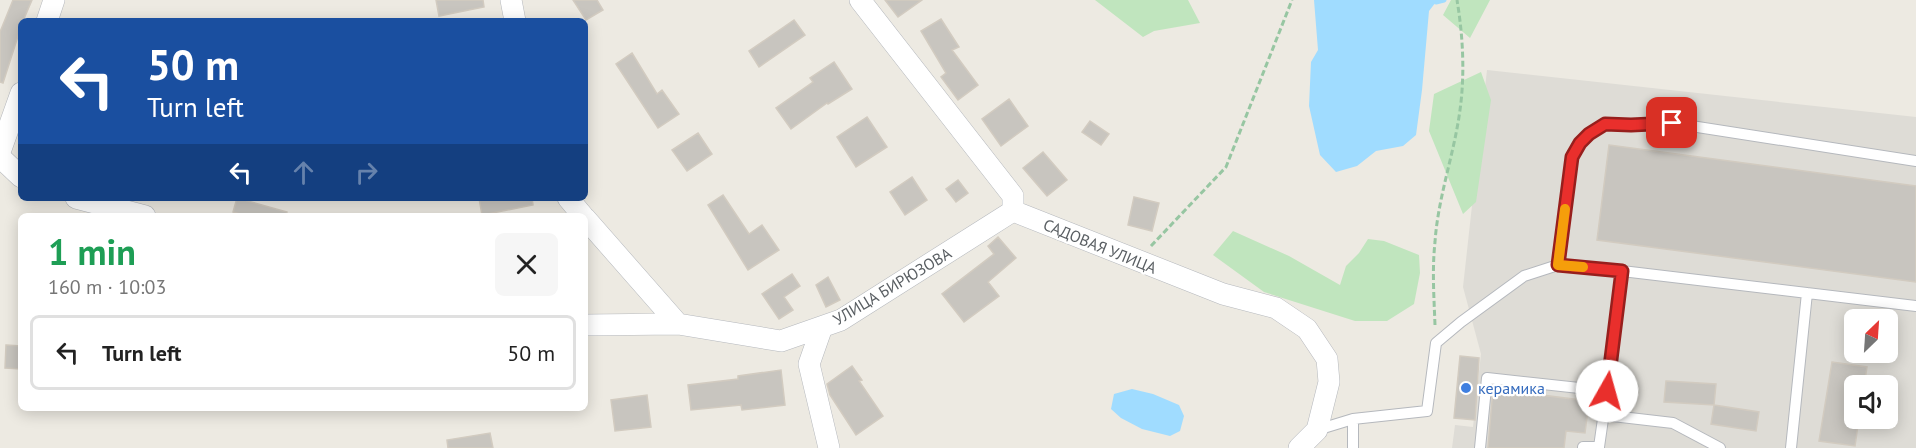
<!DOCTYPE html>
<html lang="en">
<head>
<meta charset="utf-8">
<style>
	body { margin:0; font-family:"PT Sans",sans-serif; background:#f6f6f6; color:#222; height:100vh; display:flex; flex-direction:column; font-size:22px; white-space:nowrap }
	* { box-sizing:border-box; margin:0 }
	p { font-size:20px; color:#767676 }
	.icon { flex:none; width:33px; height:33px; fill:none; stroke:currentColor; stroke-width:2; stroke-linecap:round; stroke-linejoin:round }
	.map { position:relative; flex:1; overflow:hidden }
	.sheet { position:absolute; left:18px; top:213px; width:570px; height:198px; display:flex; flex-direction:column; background:#fff; border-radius:9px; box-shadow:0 3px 15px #0003 }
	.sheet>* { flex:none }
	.hud { position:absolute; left:18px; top:18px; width:570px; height:183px; border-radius:9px; box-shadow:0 3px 15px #0003; background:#1a4fa0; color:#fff; overflow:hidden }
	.needle { width:39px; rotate:25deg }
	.controls { position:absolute; left:1844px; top:309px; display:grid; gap:12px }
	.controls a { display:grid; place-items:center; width:54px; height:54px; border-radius:9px; background:#fff; box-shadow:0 3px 15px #0003; font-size:30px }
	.pin { position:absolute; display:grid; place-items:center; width:51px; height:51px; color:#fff; margin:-26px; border-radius:12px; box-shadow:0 3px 9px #0006 }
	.me { position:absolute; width:66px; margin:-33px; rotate:7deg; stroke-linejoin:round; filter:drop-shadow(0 0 4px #0008) }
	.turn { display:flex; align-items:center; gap:21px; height:126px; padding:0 30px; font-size:27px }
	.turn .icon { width:78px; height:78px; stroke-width:2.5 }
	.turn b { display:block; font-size:42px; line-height:51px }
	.lanes { display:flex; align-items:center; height:57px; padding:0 30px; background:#0003; justify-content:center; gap:30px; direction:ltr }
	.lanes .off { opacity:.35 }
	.round { display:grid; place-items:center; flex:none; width:63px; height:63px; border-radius:9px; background:#f6f6f6 }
	.head { display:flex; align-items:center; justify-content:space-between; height:102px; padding:0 30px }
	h1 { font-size:36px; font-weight:700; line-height:45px; color:#1e9e55 }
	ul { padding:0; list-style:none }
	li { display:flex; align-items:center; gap:18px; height:75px; margin:0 12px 9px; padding:0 18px; border:3px solid #e0e0e0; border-radius:9px }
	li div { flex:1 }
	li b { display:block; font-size:22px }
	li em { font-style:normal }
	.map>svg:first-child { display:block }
</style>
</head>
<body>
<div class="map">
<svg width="1916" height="448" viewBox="0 0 1916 448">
	<rect width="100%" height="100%" fill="#edeae2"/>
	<path fill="#dedcd6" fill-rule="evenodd" d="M1487,70L1916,117V448H1452L1455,425L1473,427L1481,354L1463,287ZM1854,320H1887V352H1854ZM1854,386H1887V418H1854Z"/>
	<path fill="#c0e5be" d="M1095,0H1188L1200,23L1154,31L1143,37Z
		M1451,0H1490L1470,38L1443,15Z
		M1481,72L1491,100L1476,202L1463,214L1429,131L1434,94Z
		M1233,231L1289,256L1340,285L1346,266L1359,253L1368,239L1384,241L1419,255L1420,273L1414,304L1387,321H1355L1264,292L1213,255Z"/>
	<path fill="#a0dcff" d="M1314,0H1434L1436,2L1429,11L1422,90L1416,135L1403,146L1376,151L1357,166L1336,172L1320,155L1309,106L1311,62L1318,50Z
		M1132,389L1153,394L1179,405L1184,416L1180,431L1170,436L1142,429L1121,418L1111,409L1114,394Z"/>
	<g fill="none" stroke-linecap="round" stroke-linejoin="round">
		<path stroke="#a0dcff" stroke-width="5" d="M1436,2L1444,0"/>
	</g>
	<path fill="#c8c5bf" stroke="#d2cbc0" stroke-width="1.5" d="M13,0H32L23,21H21V27L3,83L0,82V32Z
		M436,0H483L484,7L439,16Z
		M573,0H597L603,10L586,20Z
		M885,0H922L898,17Z
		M941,19L959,47L952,50L978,85L958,100L941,77L946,73L921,31Z
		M794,20L805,35L759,67L749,51Z
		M632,53L657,94L662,90L679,114L658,128L616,64Z
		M834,62L852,89L828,104L827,103L791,129L776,108L813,82L810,78Z
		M1009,99L1028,126L1001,146L982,119Z
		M867,117L887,147L856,167L837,137Z
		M1090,121L1109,134L1101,145L1082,132Z
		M698,133L712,154L687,171L672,150Z
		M1609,145L1916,186V282L1597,240Z
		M1043,152L1067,180L1047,196L1023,168Z
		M912,177L927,200L905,215L890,192Z
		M958,180L968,193L956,202L946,189Z
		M723,195L749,234L762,225L779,250L748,270L708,205Z
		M1134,197L1159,203L1152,231L1128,225Z
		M237,198L287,212L286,216H247L233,212Z
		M479,198H532L533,205L482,215Z
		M998,237L1016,258L988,282L999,296L964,322L942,294L994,254L988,246Z
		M792,274L800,286L784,297L793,310L779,319L762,294Z
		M828,277L840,300L826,307L816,285Z
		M6,345L21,346V369L5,368Z
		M1460,356L1479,358L1475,420L1454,418Z
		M1832,362L1867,367L1864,386H1854V418H1859L1855,446L1819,441Z
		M852,366L862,380L859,381L883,416L856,435L830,395L827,384Z
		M781,370L785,405L742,410L741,405L691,410L688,385L738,379V376Z
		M1666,381L1716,384L1714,405L1664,402Z
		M1493,389L1589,401L1585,433L1566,431L1564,448H1488Z
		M647,395L651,427L615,431L611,400Z
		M1714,405L1759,412L1756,431L1711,424Z
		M490,433L493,448H448L447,440Z"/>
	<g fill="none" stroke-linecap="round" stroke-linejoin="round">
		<g stroke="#b5b8bd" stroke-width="12">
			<path id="lane" d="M1558,265L1572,157L1580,143L1589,134L1604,124L1631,125L1672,123L1916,161
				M1604,415L1673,423L1720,448
				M1317,430L1353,419L1427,411L1436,343L1461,322L1524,276L1558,265L1622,271L1916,306
				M1583,447H1599L1607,391
				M1353,448V419
				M1480,448L1487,378L1607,391L1622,271
				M1791,448L1807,293"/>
		</g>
		<g stroke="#b5b8bd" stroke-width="22">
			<path id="street" d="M511,0L515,21
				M860,0L1013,196V211L1223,294L1276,308L1307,329L1327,359L1329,382L1317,430L1299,448
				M47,21L54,0
				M0,152L21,93
				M0,157L21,177
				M76,198L145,216
				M568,198L583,216
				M585,218L678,324
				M585,325L678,324L781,341L841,320L1013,211
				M822,327L809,364L829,448"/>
		</g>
		<path stroke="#97c6a2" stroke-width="3" stroke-dasharray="6 3" stroke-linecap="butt" d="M1151,246L1226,167L1292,0
			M1435,325C1434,297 1432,270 1435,242C1438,197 1454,155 1460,110C1465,74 1463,36 1457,0"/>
		<use href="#lane" stroke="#fff" stroke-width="10"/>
		<use href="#street" stroke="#fff" stroke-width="21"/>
	</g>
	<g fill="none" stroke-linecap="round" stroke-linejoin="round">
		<g stroke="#971f1d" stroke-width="15">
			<path id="route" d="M1607,391L1622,271L1558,265L1572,157L1580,143L1589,134L1605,124L1631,125L1672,123"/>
		</g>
		<use href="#route" stroke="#e92f2c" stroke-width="10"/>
		<path stroke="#f59e0b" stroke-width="10" d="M1565,209L1558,265L1583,267"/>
	</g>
	<circle fill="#3f7fe0" stroke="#fff" stroke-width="2" cx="1466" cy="388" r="6"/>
	<g text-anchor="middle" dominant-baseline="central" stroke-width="4.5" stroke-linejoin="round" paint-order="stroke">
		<g font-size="16" fill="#5a5f63" stroke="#fff">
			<text transform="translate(1100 246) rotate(22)">САДОВАЯ УЛИЦА</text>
			<text transform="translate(892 286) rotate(-31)">УЛИЦА БИРЮЗОВА</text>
		</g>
		<g font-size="16" fill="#366cbe" stroke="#fff" text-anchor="start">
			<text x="1478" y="388">керамика</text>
		</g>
	</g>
</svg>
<div class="controls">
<a><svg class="needle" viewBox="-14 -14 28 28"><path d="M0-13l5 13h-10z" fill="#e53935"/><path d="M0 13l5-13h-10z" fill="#767676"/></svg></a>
<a><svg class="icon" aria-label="sound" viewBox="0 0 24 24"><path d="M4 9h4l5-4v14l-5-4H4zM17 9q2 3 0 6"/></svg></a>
</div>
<div class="pin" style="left:1672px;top:123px;background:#d93025"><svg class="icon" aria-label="arrive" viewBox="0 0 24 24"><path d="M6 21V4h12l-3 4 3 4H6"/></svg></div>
<svg class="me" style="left:1607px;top:391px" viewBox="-20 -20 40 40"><circle r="19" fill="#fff"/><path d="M0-13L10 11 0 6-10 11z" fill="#e92f2c"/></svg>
<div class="hud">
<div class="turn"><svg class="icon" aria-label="left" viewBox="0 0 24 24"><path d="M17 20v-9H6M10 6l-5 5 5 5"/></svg><div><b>50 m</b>Turn left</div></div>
<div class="lanes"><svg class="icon" aria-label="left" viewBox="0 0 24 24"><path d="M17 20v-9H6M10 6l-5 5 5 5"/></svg><svg class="icon off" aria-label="ahead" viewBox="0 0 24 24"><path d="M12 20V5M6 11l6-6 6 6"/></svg><svg class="icon off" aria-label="right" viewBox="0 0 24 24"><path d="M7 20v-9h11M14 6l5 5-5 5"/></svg></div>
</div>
<section class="sheet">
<div class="head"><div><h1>1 min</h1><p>160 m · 10:03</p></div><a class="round"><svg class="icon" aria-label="close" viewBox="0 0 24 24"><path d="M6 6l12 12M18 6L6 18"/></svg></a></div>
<ul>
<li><svg class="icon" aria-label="left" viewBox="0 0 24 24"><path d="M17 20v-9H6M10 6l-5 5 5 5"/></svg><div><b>Turn left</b></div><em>50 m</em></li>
</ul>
</section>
</div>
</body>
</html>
